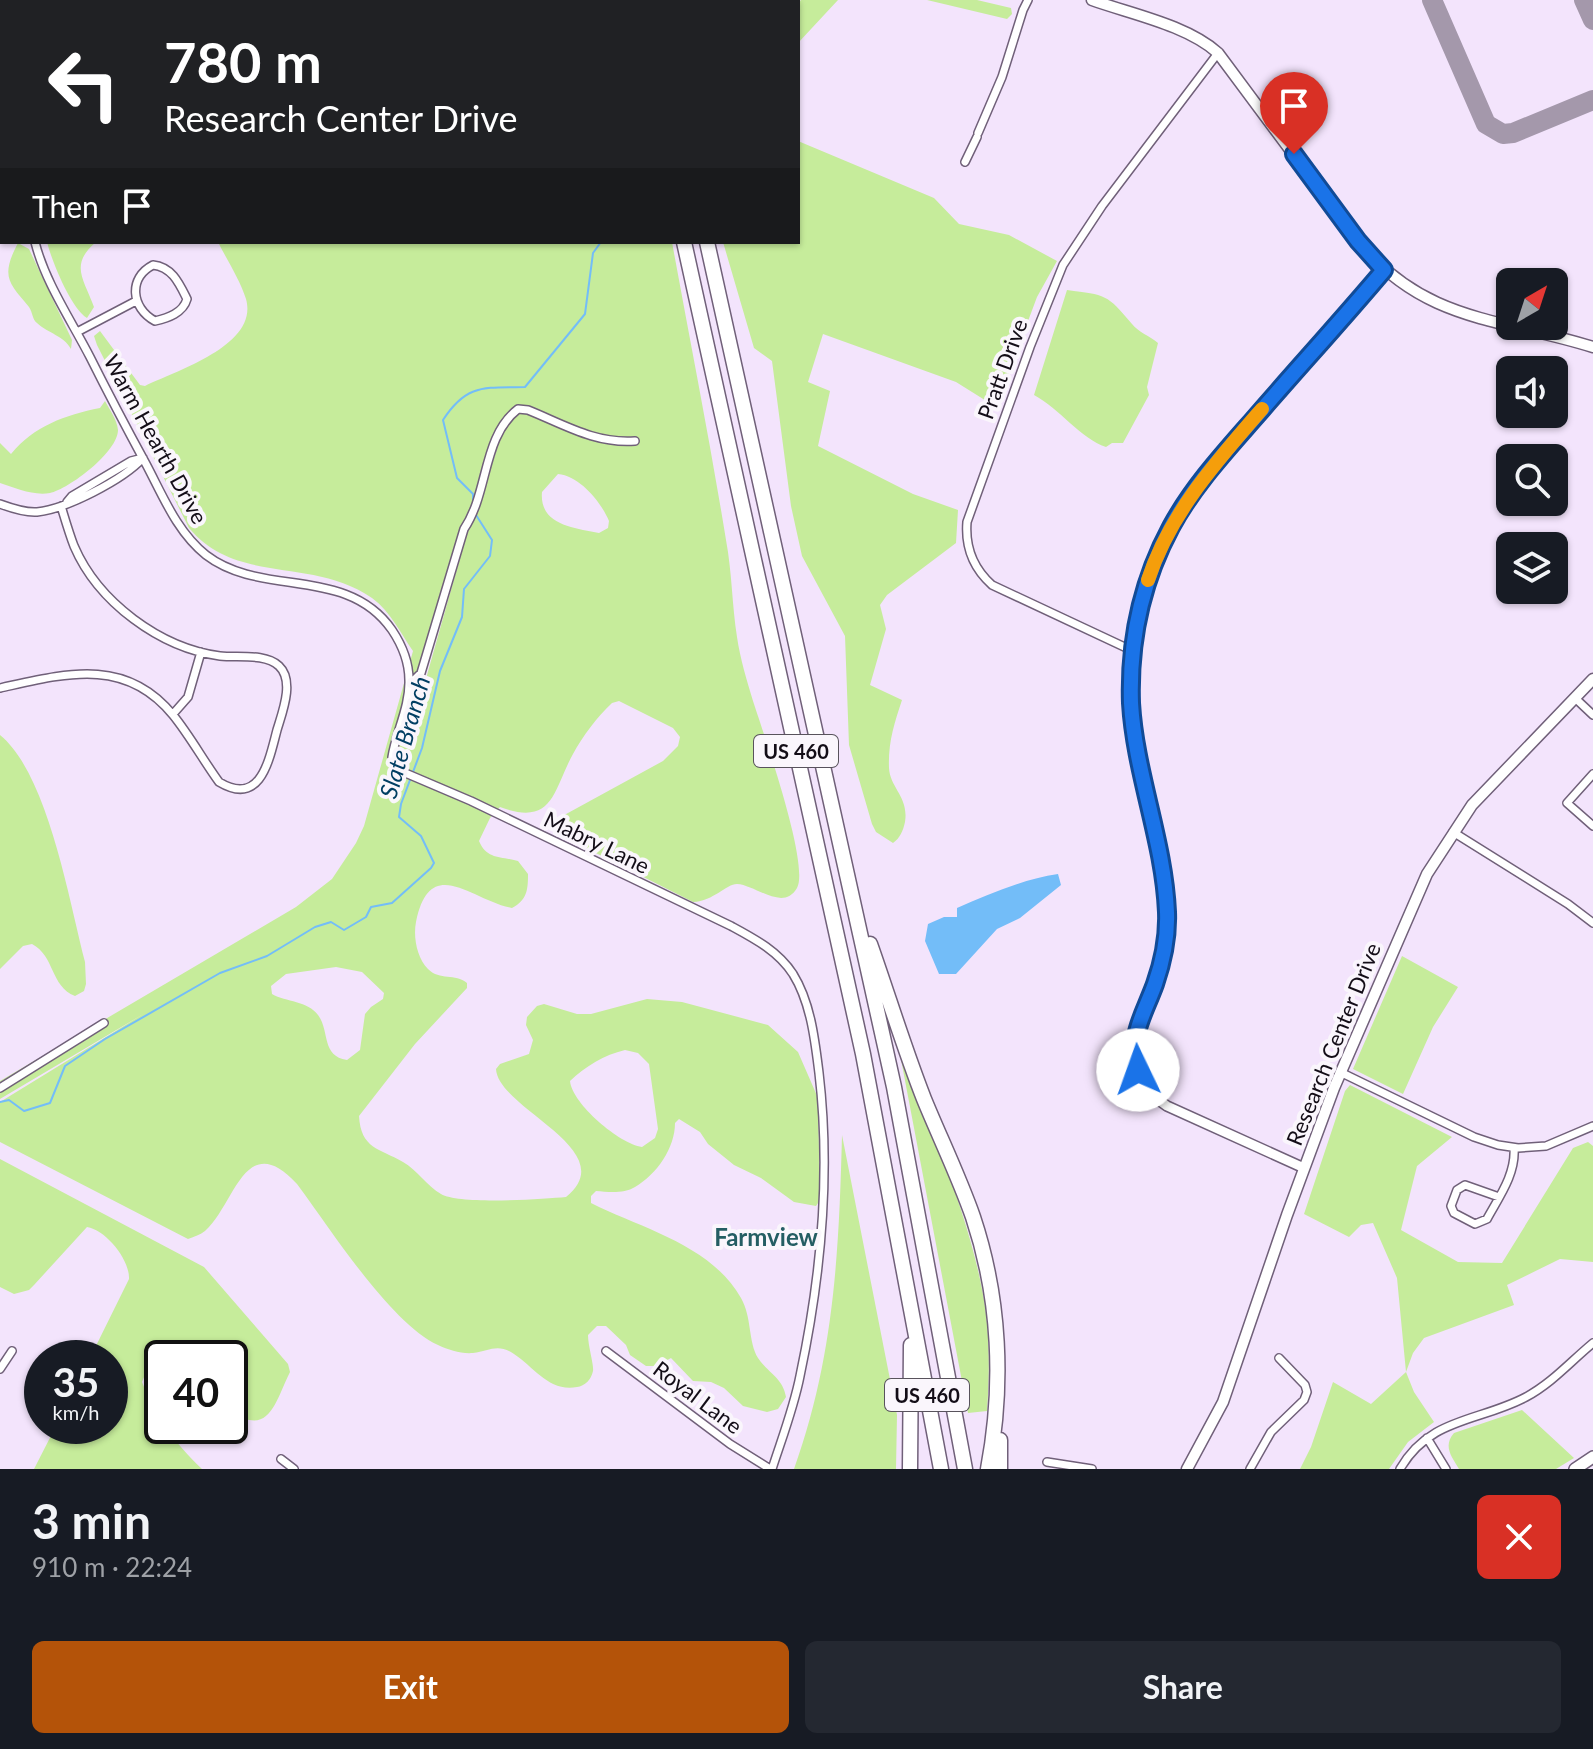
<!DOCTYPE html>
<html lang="en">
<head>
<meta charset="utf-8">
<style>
	body { margin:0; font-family:Lato,sans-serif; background:#242831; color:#f1f3f6; height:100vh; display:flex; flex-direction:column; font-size:30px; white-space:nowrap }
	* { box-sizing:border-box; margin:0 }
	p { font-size:26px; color:#9ea1a6 }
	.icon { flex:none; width:44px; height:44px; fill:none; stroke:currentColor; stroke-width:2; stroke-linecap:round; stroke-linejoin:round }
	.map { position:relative; height:1469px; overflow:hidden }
	.panel { display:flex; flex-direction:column; background:#171b24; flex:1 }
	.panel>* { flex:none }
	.hud { position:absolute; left:0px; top:0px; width:800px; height:244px; box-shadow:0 2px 6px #0004; background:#202124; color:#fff; overflow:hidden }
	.needle { width:52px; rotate:39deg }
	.buttons { position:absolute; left:1496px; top:268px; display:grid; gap:16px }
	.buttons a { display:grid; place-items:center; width:72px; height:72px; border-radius:12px; background:#171b24; box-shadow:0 2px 6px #0004; font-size:40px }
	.speed { position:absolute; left:24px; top:1340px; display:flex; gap:16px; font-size:40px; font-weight:700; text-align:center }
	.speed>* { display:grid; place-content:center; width:104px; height:104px; border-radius:50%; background:#171b24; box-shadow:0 2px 6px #0004; line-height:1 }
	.speed small { font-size:20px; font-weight:400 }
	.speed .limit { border:4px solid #111; border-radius:12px; background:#fff; color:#111 }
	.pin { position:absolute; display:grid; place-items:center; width:68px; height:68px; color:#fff; margin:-82px -34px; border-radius:50% 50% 50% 0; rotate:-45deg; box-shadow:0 0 8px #0007 }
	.pin .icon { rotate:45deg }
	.me { position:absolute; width:88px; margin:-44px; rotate:357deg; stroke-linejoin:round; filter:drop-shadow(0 0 6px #0008) }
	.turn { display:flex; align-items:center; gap:28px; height:168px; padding:0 32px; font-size:36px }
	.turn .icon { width:104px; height:104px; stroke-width:2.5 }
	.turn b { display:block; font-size:56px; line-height:68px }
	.then { display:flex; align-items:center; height:76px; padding:0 32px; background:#0003; gap:16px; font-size:30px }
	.round { display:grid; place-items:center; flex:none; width:84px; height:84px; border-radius:12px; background:#242831 }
	.head { display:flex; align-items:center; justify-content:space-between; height:136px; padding:0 32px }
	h1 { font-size:48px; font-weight:700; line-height:60px }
	.button { display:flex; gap:16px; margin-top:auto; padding:16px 32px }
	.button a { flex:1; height:92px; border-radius:12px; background:#b45309; color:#fff; font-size:32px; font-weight:700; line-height:92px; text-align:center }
	.button a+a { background:#242831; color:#f1f3f6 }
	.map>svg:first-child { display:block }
</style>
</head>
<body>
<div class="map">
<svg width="1593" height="1469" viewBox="0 0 1593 1469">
	<rect width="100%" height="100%" fill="#f3e4fc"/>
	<path fill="#c6ec9b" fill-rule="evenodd" d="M228,0H617V2H228Z
		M801,0H838L798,43V3Z
		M927,0H977L1011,8L1012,14L1007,19Z
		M798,141L934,198L959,224L1009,235L1057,261L1037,297L996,407L956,382L823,334L808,382L830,391L818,446L913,494L958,510L956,543L887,595L880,605L886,629L870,685L902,700C894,724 888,743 889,768C890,788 909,797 905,822C903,831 900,838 893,843L876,832L872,824L849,745L845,636L802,556L791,506L772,361L754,348L723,242H798Z
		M47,242H96C69,265 84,279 94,307L87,318C71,308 52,262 47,242Z
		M218,242H672C690,341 710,441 726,540C732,572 732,605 737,637C740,658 747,681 753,701C763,732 810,865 797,888C783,912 756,885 737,884C726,884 714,901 693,902L566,838L555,825L557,819L663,761L678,746L680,737L673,728L619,701L612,703C598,716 582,737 573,754C553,790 554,827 500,807L490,818L479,841C487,860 501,856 518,861L528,874C528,890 527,900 512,908C471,900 430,853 416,922C413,937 417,958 428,969C440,981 455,973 467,983V988L415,1044L359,1116C361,1149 379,1148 403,1162C417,1170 427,1186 441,1194C460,1205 542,1199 566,1197C624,1150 498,1109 496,1069L500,1064L529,1054L533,1040L526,1025L527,1017L537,1006L544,1004L577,1014H591L647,999L682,1002L768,1025L798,1052L818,1098L820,1200L816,1206L794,1202L761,1178L734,1165L708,1144L700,1132L679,1119L675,1123C675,1148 657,1174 635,1187C624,1194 608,1192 596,1191L591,1196V1203C643,1229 711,1245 741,1298C752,1317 748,1342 758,1358C768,1373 783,1378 786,1397L778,1409L767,1412L743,1406L724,1388L711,1382L693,1381L671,1358L657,1366H646L630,1355L626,1345L606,1326H597L588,1335C588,1346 594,1365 593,1371C591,1380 585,1386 577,1387C549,1392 535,1368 514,1354C498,1343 489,1351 473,1353C461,1354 449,1350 438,1345C390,1323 330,1228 297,1184C245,1127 235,1205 205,1231C200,1235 193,1237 188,1239L0,1142V1102L145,1013L0,1099V1081L296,907L332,879L356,843L364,826L413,651C401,634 391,612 372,598C312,556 238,586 189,528L97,345L94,336L100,331L140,385L145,386C178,370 259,345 246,299C240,280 227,260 218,242ZM505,425L474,518L469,526L418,707L431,641L478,487ZM558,474C580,476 601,502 609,521L608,528L599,533C574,528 539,525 542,492ZM336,967L362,972L384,993L383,999L371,1007L365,1014L360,1050L347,1060C321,1056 330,1031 318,1015C308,1001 286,1002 272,994L271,986L286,974ZM625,1050L638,1053L649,1064L658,1129L655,1138L642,1147C620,1144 572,1104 570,1081C586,1066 604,1055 625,1050Z
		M18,243L29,249L72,340L71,349C63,335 49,334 37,323C32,319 33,313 29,307C9,283 0,277 18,243Z
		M1067,290C1106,295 1107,294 1132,324C1138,332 1150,336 1158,343L1147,387L1149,395L1123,443H1112L1106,447C1081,439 1059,408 1034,395Z
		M105,401C110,410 117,420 118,430C118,452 69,489 50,493C33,496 16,488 0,483V443L11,454C34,426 65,415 100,408Z
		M0,735C48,774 69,901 85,962L86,984L84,991L75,996C50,986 55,956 32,944L23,946L0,969Z
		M1402,956L1458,987L1433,1027L1403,1094L1353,1069Z
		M896,1033C925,1118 965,1201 982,1289C990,1329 990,1370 987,1411L968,1413Z
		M1350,1085L1452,1137L1417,1166L1401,1230L1458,1262L1502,1263L1573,1148L1588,1142L1593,1146V1262L1560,1259L1507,1285L1514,1305L1424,1338L1413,1353L1406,1372L1414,1392L1434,1422L1408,1442L1389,1469H1300L1311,1447L1333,1382L1371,1404L1406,1372L1397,1278L1373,1223L1361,1225L1349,1237L1304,1214L1345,1091Z
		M842,1135L897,1415L896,1469H794C834,1357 839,1253 842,1135Z
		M0,1159L204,1267L288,1364L290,1372C275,1402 269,1439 230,1410V1358H162V1364L156,1362L149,1365L142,1382C156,1418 174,1442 202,1469H34L56,1426H110V1358H90L129,1279C130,1260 106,1230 87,1227L34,1285L29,1290L14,1294L0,1287Z
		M1522,1410L1574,1458L1556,1469H1459C1451,1456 1443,1446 1454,1433Z"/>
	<path fill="#73bdf8" d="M1058,874L1061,885L1020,918L997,929L956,974H939L925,941L928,924L944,917H957V908C989,894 1024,879 1058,874Z"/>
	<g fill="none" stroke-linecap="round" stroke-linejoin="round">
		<path stroke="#73bdf8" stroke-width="2" d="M473,502V494L457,478L443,420C467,383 485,388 525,387L585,314L593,253L601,242
			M0,1102L9,1100L24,1111L50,1103L65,1066L105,1039L220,973L267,956L315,927L331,922L344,930L366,917L371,907L392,903L431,868L434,863L421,836L399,817L401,804L422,748L440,671L462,617L464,589L490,556L492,540L476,515"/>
		<path stroke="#a498ab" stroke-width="20" d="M1432,0L1486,124L1503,134L1513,133L1593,100
			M1584,0L1593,20"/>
		<g stroke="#706079" stroke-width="10">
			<path id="minor" d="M85,0V2
				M978,133L1002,77L1023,10L1028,0
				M965,162L977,137
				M0,238H2
				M35,242C45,282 71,320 90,357C108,393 127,429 146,464C163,496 177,532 206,555C262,598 347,565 392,630C402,645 409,662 409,680C410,706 396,732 392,757L395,766L403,772L471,801L731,926C755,939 778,951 793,974C811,1003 815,1041 819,1073C831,1174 821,1277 800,1376C794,1407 782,1438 772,1469
				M153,265C172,267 179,283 187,299C183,313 168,318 155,321C131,308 128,278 153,265Z
				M77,332L136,301
				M67,502L72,496L131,461L143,458
				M0,504C11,508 25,513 37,512C66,509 123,480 143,458
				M1133,651L992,585C973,568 965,547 967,522L1030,347L1063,265L1102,206L1218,53
				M410,684L421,673L464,529C489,492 482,437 518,409L528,410C563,424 595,444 635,441
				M0,688C64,674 125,656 173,715C190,736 203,760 219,782C261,807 269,760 277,730C282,713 295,681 279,666C265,653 238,658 220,656C160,648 98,602 74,546C69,533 65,519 61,506
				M1575,698L1593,715
				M173,714L188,697L201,652
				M1593,774L1567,803L1593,826
				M1453,832L1568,904L1593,923
				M1340,1072L1474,1137L1498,1145L1518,1148L1546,1146L1593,1126
				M0,1088L104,1023
				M1499,1197L1465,1185L1457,1190L1451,1206L1454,1213L1475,1224L1487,1219C1499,1197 1516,1174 1514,1148
				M606,1351L730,1444L770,1469
				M0,1369L12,1351
				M1427,1438L1446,1469
				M281,1459L294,1469
				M1047,1462L1092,1469
				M1250,1469L1271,1432L1304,1400L1307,1392L1305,1385L1279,1358
				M1400,1469C1430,1417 1479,1422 1526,1397C1552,1383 1570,1362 1593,1343"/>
		</g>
		<g stroke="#706079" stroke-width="12">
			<path id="tertiary" d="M1304,1168L1167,1106C1112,1070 1139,1029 1155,983C1161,965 1166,947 1167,929C1169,901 1162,873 1157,845C1147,800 1135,754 1132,708C1123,578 1179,504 1260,411C1301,364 1344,318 1384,270"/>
		</g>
		<g stroke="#706079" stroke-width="13">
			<path id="secondary" d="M1092,0C1131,14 1187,25 1218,53L1358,241C1425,323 1501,318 1593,347
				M1187,1469L1223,1402L1287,1215L1334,1088L1427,874L1472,805L1593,679"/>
		</g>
		<g stroke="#706079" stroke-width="14">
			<path id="primary" d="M1575,1469L1593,1457"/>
		</g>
		<g stroke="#706079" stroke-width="17">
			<path id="motorway" d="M630,0V2
				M653,0V2
				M684,242L863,1054L941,1469
				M707,242L894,1087L965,1469
				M870,944C888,995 904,1048 924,1099C940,1138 959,1177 973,1217C1000,1298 1004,1385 988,1469
				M910,1469L911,1345
				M1000,1469V1440"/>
		</g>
		<use href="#minor" stroke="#fff" stroke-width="7"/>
		<use href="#tertiary" stroke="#fff" stroke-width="9"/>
		<use href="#secondary" stroke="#fff" stroke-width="10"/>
		<use href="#primary" stroke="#fff" stroke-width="11"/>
		<use href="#motorway" stroke="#fff" stroke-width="14"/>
	</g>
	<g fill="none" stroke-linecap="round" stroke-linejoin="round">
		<g stroke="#114b97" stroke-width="20">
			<path id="route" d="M1138,1070C1129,1034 1143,1017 1155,984C1163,961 1168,936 1167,912C1164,841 1135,773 1131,703C1129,642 1142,581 1171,527C1192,488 1223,454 1252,421C1296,370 1341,321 1384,270L1358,241L1294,154"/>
		</g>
		<use href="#route" stroke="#1a73e8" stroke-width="14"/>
		<path stroke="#f59e0b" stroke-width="14" d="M1148,580C1170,513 1216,462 1262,409"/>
	</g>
	<g text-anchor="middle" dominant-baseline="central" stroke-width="8" stroke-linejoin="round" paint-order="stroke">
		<g fill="#faf6fc" stroke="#58535c" stroke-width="2">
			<rect x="754" y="735" width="84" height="32" rx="6"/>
			<rect x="885" y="1379" width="84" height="32" rx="6"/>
		</g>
		<g font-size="20" font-weight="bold" fill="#130d17">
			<text x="796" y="751">US 460</text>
			<text x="927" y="1395">US 460</text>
		</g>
		<g font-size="22" fill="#130d17" stroke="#faf6fc">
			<text transform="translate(1002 369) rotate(-70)">Pratt Drive</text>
			<text transform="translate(156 439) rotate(61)">Warm Hearth Drive</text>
			<text transform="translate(597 842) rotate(26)">Mabry Lane</text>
			<text transform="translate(1333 1044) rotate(-68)">Research Center Drive</text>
			<text transform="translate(698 1397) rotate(37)">Royal Lane</text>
		</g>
		<g font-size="24" font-style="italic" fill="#013e63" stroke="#faf6fc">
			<text transform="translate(404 737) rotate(-74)">Slate Branch</text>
		</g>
		<g font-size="24" font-weight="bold" fill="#245e63" stroke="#faf6fc">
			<text x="766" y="1236">Farmview</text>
		</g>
	</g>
</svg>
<div class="buttons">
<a><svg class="needle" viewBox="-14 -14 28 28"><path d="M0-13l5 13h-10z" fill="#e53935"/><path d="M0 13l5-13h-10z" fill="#9ea1a6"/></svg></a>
<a><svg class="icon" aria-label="sound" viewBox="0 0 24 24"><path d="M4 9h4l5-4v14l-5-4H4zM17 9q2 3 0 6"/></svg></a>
<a><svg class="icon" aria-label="search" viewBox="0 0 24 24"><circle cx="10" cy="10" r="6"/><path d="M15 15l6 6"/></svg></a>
<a><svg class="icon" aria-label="layers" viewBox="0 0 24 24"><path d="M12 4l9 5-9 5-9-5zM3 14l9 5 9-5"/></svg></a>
</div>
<div class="speed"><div>35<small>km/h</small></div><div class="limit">40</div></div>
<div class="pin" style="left:1294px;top:154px;background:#d93025"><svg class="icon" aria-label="arrive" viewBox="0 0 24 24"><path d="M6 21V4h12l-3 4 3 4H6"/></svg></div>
<svg class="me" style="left:1138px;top:1070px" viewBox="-20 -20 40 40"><circle r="19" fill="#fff"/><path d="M0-13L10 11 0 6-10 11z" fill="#1a73e8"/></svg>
<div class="hud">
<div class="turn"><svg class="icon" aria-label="left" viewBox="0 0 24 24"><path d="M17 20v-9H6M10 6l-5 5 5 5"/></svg><div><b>780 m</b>Research Center Drive</div></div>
<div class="then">Then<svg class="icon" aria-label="arrive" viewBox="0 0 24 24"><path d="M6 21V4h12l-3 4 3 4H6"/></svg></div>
</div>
</div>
<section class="panel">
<div class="head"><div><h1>3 min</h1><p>910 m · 22:24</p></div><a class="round" style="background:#d93025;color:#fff"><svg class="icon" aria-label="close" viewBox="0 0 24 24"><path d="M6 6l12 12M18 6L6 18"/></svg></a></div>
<div class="button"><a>Exit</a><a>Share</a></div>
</section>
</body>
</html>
